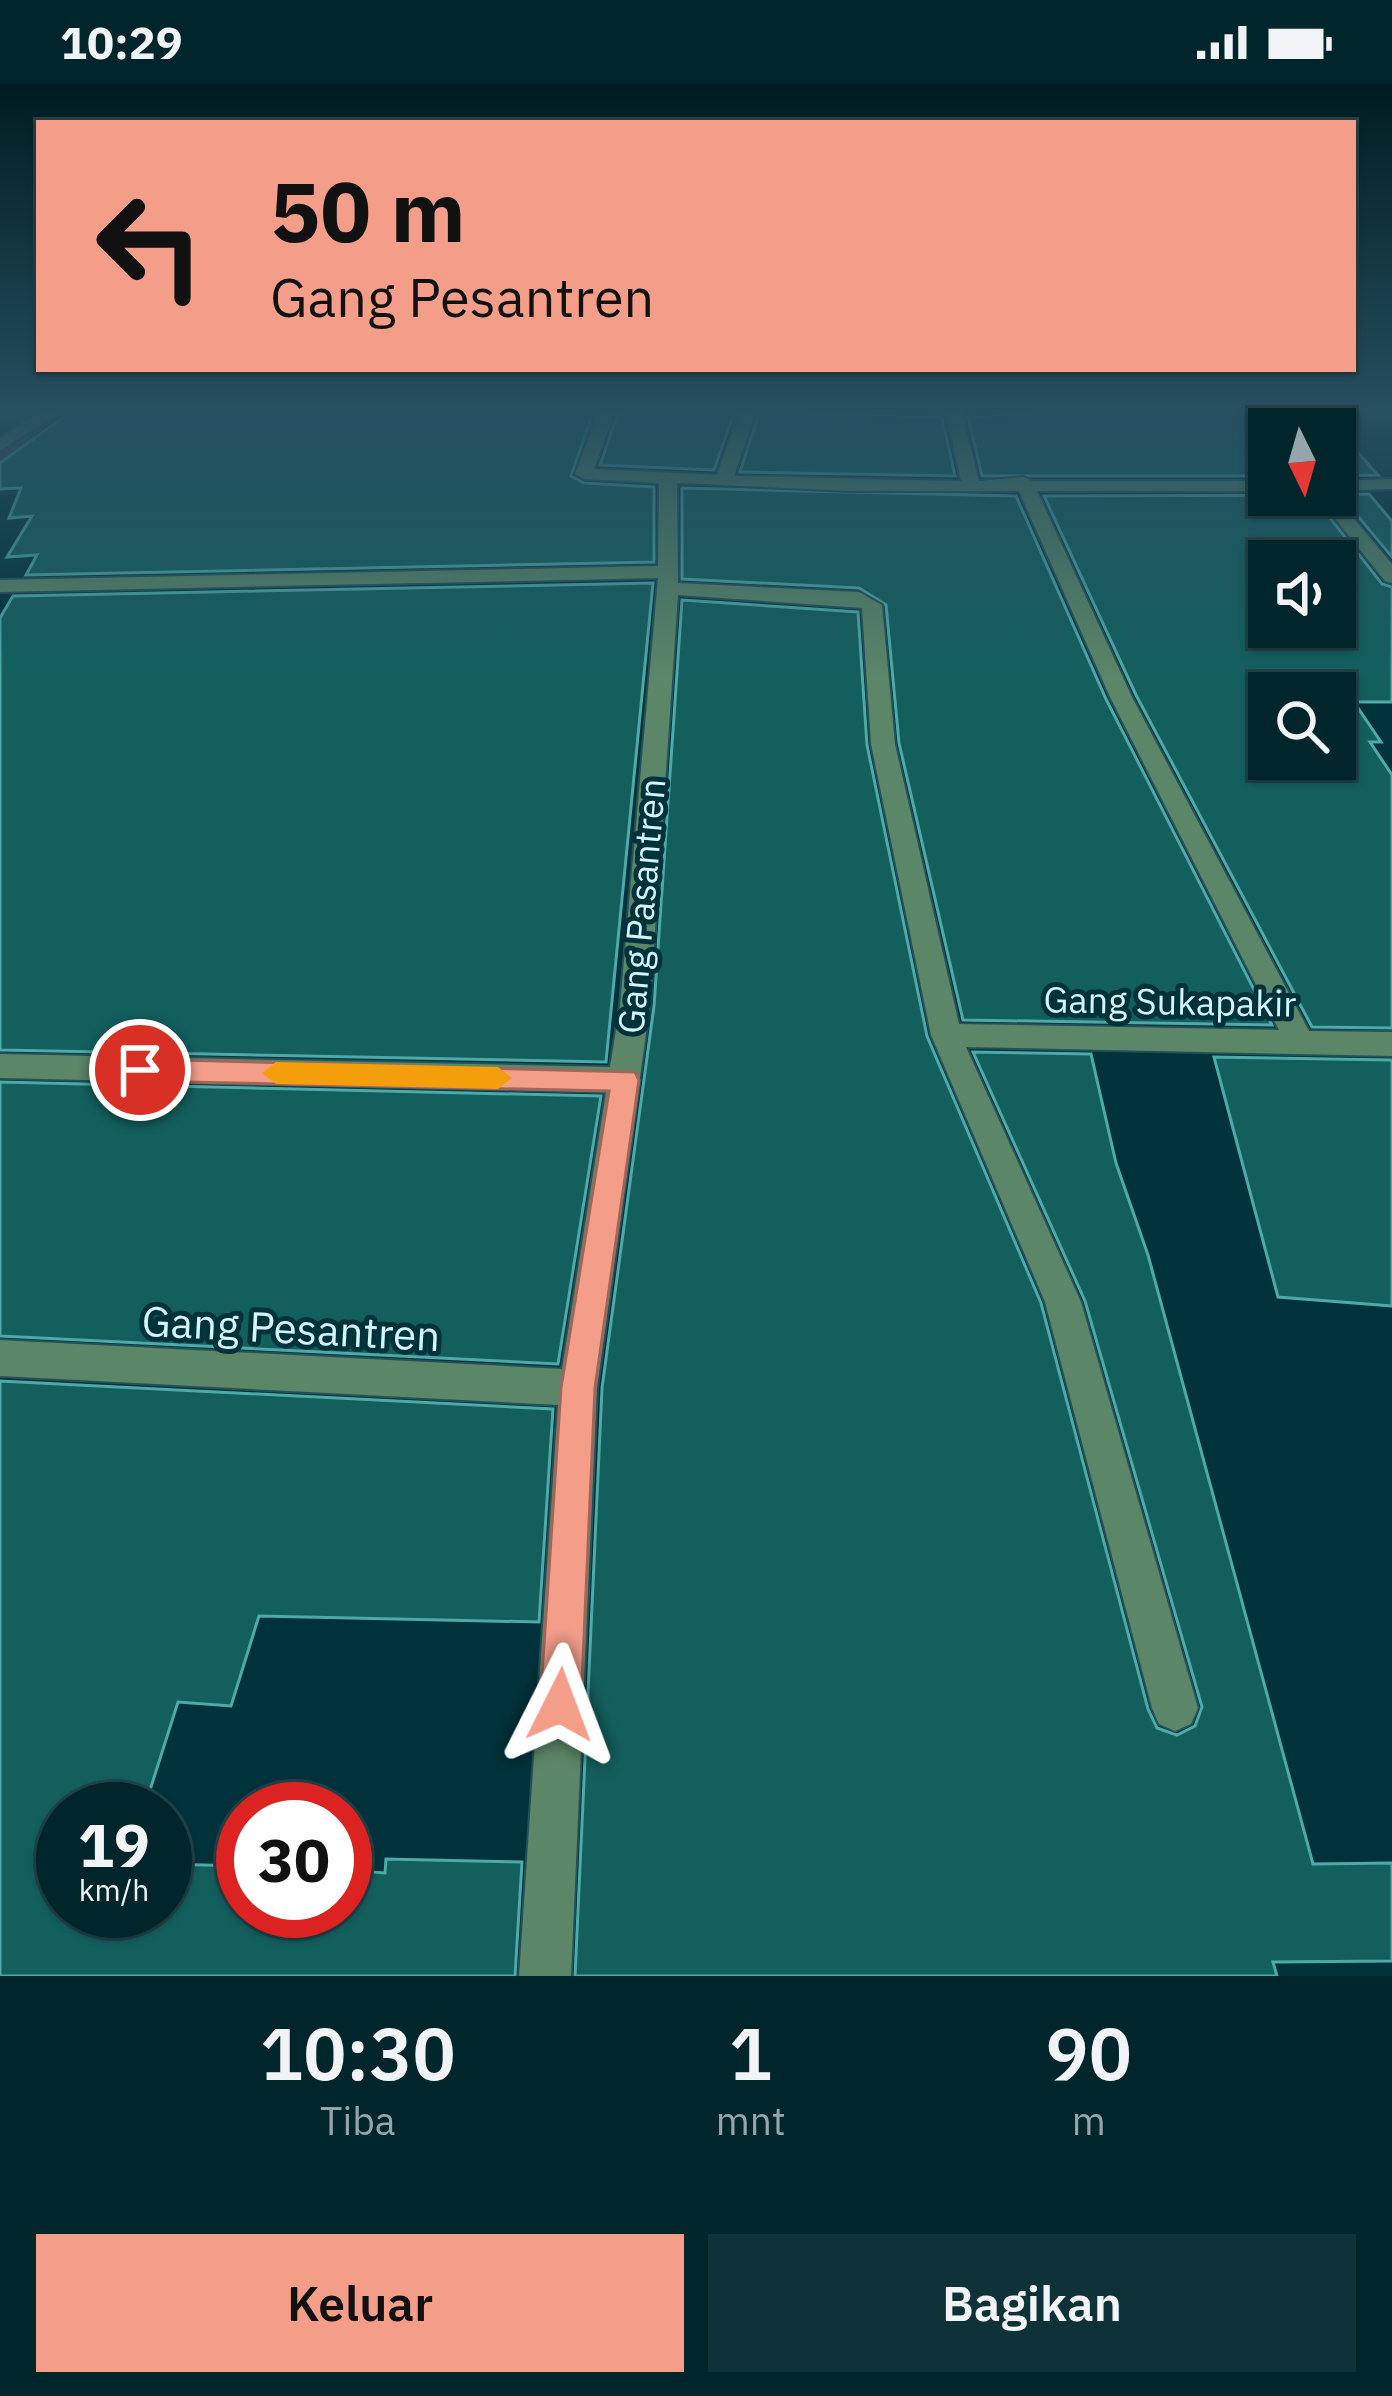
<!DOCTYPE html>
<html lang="id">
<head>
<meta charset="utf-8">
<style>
	body { margin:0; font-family:"IBM Plex Sans",sans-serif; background:#0e3238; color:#f1f3f6; height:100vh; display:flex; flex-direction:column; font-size:45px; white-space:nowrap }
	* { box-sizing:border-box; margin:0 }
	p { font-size:39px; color:#95a5a9 }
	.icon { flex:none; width:66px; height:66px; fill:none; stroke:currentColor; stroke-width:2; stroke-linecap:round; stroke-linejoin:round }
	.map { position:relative; height:1892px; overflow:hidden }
	.panel { display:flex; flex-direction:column; background:#00262c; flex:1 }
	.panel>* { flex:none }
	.hud { position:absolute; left:36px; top:36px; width:1320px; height:252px; border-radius:0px; box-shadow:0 3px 9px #0004,0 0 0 3px #224348; background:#f49e8a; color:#111; overflow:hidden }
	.needle { width:78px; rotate:175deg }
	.fabs { position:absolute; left:1248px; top:324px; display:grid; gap:24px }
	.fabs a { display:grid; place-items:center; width:108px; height:108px; border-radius:0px; background:#00262c; box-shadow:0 3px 9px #0004,0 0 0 3px #224348; font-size:60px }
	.speed { position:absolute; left:36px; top:1698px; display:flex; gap:24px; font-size:60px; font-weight:700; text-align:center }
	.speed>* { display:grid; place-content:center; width:156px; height:156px; border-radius:50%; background:#00262c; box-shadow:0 3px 9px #0004,0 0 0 3px #224348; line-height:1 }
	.speed small { font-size:30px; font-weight:400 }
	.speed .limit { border:18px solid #d22; background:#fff; color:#111 }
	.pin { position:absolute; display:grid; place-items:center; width:102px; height:102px; color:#fff; margin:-51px; border:6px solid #fff; border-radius:50%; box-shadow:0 3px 12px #0007 }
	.me { position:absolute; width:132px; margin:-66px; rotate:3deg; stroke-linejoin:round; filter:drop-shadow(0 0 9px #0008) }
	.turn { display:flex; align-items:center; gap:42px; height:252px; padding:0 36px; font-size:54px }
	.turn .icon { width:156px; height:156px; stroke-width:2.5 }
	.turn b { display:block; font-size:84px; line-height:102px }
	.eta { display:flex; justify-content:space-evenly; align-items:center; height:204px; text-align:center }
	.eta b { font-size:72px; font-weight:600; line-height:84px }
	.primary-button { display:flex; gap:24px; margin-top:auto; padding:24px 36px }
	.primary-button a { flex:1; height:138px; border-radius:0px; background:#f49e8a; color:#111; font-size:48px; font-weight:600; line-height:138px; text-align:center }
	.primary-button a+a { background:#0e3238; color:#f1f3f6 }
	.status { display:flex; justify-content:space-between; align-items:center; height:84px; padding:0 60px; background:#00262c; direction:ltr }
	.status svg { height:33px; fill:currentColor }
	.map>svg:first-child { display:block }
</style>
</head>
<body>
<div class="status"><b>10:29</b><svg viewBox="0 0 49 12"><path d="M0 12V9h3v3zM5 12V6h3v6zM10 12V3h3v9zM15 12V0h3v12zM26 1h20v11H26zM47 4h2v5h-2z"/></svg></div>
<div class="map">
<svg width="1392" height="1892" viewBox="0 0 1392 1892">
	<rect width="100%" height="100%" fill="#00323b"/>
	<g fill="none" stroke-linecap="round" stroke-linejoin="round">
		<path fill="#65385e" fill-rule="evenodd" d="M50,329H62L0,379V369Z"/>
	</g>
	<path fill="#135f5e" stroke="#4eaaa8" stroke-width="3" fill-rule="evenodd" d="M69,329H593L571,392L584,399L654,403V478L26,491L37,471L7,473L32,432L9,434L21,404L0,405V379Z
		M618,329H734L714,386L600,381Z
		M759,329L942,333L955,392L740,388Z
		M1057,329H1322L1378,391L1335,392V345H1269V392H982L968,333Z
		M682,404L1016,412L1106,615L1272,941L963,936L899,659L886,521L859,504L682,495Z
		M1369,410L1392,437V473L1340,411Z
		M1312,411L1382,500L1392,503V618H1354L1381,658H1370L1392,691V944L1312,943L1136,611L1044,412ZM1269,477H1335V543H1269ZM1269,609H1335V675H1269Z
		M653,499L606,978L0,966V534L13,512Z
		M682,516L858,528L867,661L927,952L1041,1219L1148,1625L1157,1644L1177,1651L1195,1642L1202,1623L1085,1217L973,968L1091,970L1116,1079L1148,1171L1313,1780L1392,1779V1877L1273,1878L1277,1892H575L602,1304L654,922Z
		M1214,973L1392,976V1222L1278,1213Z
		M0,998L601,1012L558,1280L0,1252Z
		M0,1297L553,1325L539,1538L259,1532L231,1622L178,1618L144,1725H63V1827H165V1780L243,1782V1827H345V1786L385,1789L386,1775L522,1778L515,1892H0Z"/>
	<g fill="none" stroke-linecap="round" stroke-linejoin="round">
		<g stroke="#22515a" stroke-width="4">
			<path id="minor" d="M39,329H58L0,367V355Z
				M598,329H614L594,385L717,391L739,329H755L734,392L961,397L946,329H962L979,397L1024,393L1032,397H1269V407H1037L1132,613L1309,947L1392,948V972L966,963L1081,1218L1198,1624L1191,1640L1175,1647L1159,1640L1152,1624L1045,1218L931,951L871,660L862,524L678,511L650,921L597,1304L571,1892H519L558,1321L0,1292V1256L562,1285L606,1008L0,994V970L610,983L620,921L658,494L0,508V496L658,482L659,399L584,395L575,390ZM677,399L849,407H1019L1110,613L1279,946L959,940L895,660L882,521L859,508L678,499Z
				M1392,395V405L1335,407V397Z
				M1316,411H1334L1392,480V499L1385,497Z"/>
		</g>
		<use href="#minor" fill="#5c8668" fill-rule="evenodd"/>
	</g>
	<linearGradient id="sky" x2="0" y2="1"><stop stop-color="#001c20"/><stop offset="0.55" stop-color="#264f60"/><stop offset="1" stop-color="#264f60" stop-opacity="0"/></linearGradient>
	<rect width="1392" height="594" fill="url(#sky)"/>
	<path fill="#f49e8a" stroke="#9f675a" stroke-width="3" d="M140,975L635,988L639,996L595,1304L581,1621L575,1635L560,1641L546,1635L540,1621L561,1304L609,1007L140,997L126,986Z"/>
	<path fill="#f59e0b" d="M276,978L498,983L512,994L498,1005L276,1000L262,989Z"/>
	<g text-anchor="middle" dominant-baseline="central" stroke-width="10" stroke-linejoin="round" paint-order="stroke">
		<g font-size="36" fill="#d5f5fc" stroke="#00323b">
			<text transform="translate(641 822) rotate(-85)">Gang Pasantren</text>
			<text transform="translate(1170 917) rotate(1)">Gang Sukapakir</text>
		</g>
		<g font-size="42" fill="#d5f5fc" stroke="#00323b">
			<text transform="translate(291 1244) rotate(3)">Gang Pesantren</text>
		</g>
	</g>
</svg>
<div class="fabs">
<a><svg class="needle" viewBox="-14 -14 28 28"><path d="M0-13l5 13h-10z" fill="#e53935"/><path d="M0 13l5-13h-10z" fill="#95a5a9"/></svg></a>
<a><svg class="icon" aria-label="sound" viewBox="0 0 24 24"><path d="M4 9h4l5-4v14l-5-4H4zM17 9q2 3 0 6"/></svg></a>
<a><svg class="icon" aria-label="search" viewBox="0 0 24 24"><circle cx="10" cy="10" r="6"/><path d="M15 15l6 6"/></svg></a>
</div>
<div class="speed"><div>19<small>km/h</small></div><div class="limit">30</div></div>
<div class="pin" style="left:140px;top:986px;background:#d93025"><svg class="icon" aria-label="arrive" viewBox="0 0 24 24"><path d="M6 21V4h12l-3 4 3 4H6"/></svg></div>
<svg class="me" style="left:560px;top:1621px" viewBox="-20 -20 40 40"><path d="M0-17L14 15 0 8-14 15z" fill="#f49e8a" stroke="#fff" stroke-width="4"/></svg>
<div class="hud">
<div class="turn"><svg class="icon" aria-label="left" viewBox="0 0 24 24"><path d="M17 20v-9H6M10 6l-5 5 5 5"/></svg><div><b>50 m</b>Gang Pesantren</div></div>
</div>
</div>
<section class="panel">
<div class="eta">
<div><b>10:30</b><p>Tiba</p></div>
<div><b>1</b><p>mnt</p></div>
<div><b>90</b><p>m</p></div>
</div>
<div class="primary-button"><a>Keluar</a><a>Bagikan</a></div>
</section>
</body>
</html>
